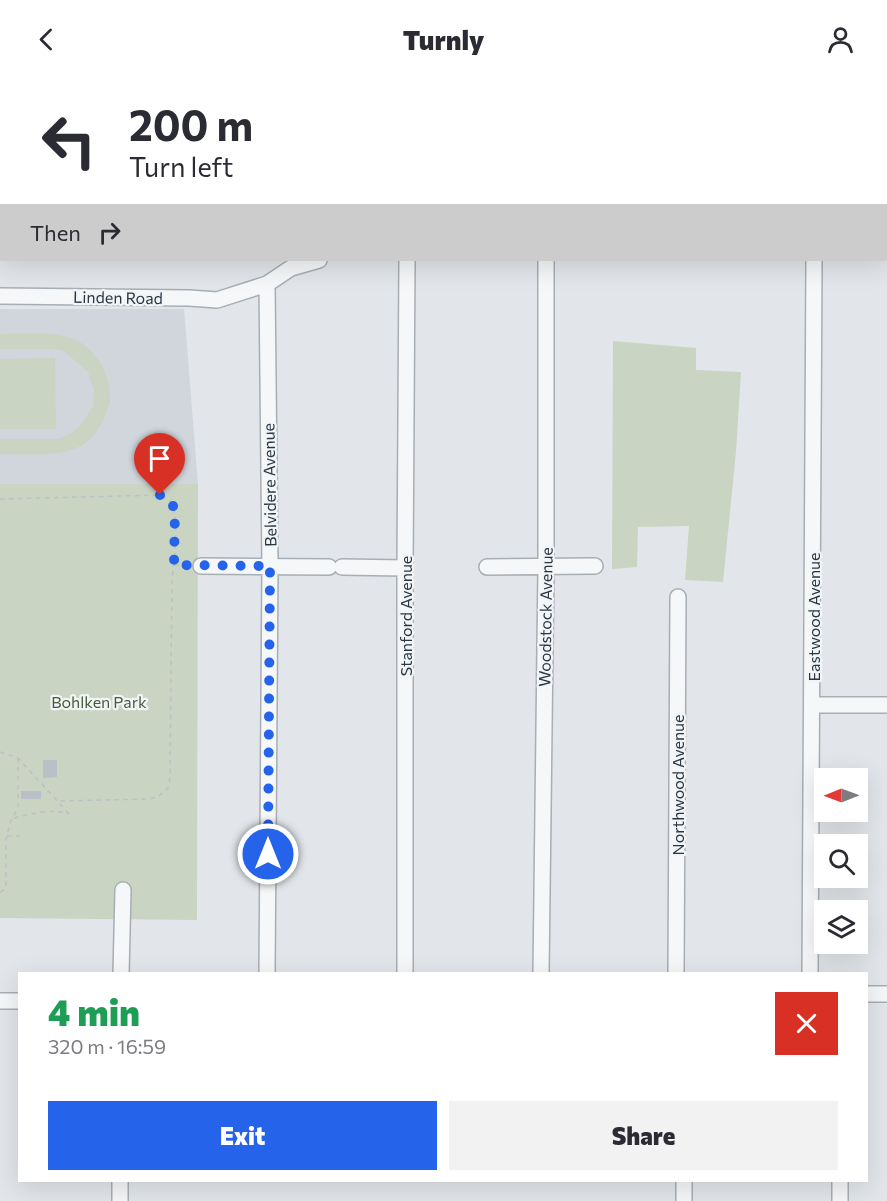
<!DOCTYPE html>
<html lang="en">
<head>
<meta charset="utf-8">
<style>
	body { margin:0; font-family:Commissioner,sans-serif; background:#f2f2f3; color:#2b2b33; height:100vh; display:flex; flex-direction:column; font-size:22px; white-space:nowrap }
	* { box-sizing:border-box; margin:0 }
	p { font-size:20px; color:#7c7c81 }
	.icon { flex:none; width:33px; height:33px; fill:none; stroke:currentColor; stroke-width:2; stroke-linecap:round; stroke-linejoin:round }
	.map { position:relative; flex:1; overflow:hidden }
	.details { position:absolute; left:18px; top:894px; width:850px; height:210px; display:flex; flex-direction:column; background:#fff; border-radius:0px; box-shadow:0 6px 24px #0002 }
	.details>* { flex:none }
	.hud { position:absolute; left:0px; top:0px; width:888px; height:183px; box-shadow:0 6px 24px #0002; background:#fff; color:#2b2b33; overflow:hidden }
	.needle { width:39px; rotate:269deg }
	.buttons { position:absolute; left:814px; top:690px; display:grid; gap:12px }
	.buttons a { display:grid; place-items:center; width:54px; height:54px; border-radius:0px; background:#fff; box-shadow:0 6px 24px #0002; font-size:30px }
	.pin { position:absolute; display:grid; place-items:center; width:51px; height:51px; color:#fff; margin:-62px -26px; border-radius:50% 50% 50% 0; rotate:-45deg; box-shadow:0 0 6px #0007 }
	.pin .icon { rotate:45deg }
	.me { position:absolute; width:66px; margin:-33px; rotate:0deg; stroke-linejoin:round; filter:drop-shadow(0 0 4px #0008) }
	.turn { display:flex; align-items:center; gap:21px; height:126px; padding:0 30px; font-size:27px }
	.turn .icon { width:78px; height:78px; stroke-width:2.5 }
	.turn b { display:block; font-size:42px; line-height:51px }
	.then { display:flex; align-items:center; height:57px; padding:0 30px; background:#0003; gap:12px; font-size:22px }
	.round { display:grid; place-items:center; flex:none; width:63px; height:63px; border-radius:0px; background:#f2f2f3 }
	.summary { display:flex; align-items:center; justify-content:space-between; height:102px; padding:0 30px }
	h1 { font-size:36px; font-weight:800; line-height:45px; color:#1e9e55 }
	.primary-button { display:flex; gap:12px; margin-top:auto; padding:12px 30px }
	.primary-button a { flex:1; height:69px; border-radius:0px; background:#2563eb; color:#fff; font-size:24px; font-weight:800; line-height:69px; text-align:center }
	.primary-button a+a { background:#f2f2f3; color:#2b2b33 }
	header { display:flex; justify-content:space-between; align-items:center; height:78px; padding:0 30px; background:#fff; font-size:27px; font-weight:800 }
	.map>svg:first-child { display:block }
</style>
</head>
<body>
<header><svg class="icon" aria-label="back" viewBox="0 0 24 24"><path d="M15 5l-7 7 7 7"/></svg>Turnly<svg class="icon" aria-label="person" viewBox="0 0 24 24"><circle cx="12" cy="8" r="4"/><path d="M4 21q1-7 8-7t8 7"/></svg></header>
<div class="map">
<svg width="887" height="1123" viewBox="0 0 887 1123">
	<rect width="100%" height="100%" fill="#e2e6ea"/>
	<path fill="#d0d6dc" d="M0,231H184L198,406H0Z"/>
	<path fill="#cad4c3" d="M0,256C19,256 51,254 68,259C91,266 106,287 109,310C109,314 110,319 110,323C108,332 104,341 100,348C95,356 89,364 81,368C56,380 27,376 0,376V361H58L70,356L81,347L93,328L94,312L88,294L64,273L53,271H0Z
		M613,263L696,270V292L741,294L736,374L723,504L685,502L689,448L638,449L637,489L612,491Z
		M55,280L56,351H0V281Z
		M0,406H198L197,842L0,840Z"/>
	<path fill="#b9c0c7" d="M43,682H57V699L43,700Z
		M21,713H41V721H21Z"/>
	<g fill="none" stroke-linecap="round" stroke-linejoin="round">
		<g stroke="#a7aeb4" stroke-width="18">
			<path id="minor" d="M886,41H887
				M0,65H2
				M0,218L189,220L217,222L267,206L291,190L319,182
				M201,488L329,489
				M342,489L405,490
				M487,489L595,488
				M812,627H887
				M121,896L123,812
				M267,896L270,488L267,206
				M405,896V490L407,182
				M541,896L546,488V182
				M676,896L678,519
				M810,896L814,182
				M867,916H887
				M0,923H20
				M840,1102V1123
				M120,1123V1102
				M684,1123V1102"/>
		</g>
		<path stroke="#bcc1c5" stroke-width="1.5" stroke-dasharray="4.5 4.5" stroke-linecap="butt" d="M0,421L161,417C163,419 167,419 169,422C180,431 175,485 172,499L170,700L168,710L159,718L150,721L56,723
			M175,487L188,488
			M0,674L18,680L71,738
			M14,740C30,736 52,730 68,736
			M7,758H20
			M0,814L4,812L6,807V762L10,745L18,729V680"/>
		<use href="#minor" stroke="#f5f7f8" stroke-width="15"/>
	</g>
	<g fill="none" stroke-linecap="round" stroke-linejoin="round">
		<path stroke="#2563eb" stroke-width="10" stroke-dasharray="0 18" d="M160,417L170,422L175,432L174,487L270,488L268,776"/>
	</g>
	<g text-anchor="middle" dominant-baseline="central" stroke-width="4.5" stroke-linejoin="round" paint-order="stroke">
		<g font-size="16" fill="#2a3742" stroke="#f2f5f7">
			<text transform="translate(118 219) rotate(1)">Linden Road</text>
			<text transform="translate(269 407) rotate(-91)">Belvidere Avenue</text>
			<text transform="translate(405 538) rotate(-90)">Stanford Avenue</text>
			<text transform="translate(545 539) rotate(-89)">Woodstock Avenue</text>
			<text transform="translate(813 539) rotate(-90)">Eastwood Avenue</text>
			<text transform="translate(677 707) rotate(-90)">Northwood Avenue</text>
		</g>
		<g font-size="16" fill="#455d38" stroke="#f2f5f7">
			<text x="99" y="623">Bohlken Park</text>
		</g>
	</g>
</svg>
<div class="buttons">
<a><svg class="needle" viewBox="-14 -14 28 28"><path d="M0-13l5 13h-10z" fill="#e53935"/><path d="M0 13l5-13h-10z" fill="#7c7c81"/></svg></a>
<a><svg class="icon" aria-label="search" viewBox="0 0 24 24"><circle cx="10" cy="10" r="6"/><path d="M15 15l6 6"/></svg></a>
<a><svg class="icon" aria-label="layers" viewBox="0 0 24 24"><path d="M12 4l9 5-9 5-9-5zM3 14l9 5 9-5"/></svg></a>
</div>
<div class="pin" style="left:160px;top:417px;background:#d93025"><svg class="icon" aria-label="arrive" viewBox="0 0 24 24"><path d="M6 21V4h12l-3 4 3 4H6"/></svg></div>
<svg class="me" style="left:268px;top:776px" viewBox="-20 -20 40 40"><circle r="17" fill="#2563eb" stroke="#fff" stroke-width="3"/><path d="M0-11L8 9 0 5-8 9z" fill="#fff"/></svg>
<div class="hud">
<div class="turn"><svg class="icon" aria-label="left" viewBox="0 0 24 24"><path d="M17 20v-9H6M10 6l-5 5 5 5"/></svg><div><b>200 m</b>Turn left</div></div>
<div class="then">Then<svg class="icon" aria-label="right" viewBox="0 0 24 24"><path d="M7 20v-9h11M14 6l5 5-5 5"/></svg></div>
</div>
<section class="details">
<div class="summary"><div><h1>4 min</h1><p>320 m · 16:59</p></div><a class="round" style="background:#d93025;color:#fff"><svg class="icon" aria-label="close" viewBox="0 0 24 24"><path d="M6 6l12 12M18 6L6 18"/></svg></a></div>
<div class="primary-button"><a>Exit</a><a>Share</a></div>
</section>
</div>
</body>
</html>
